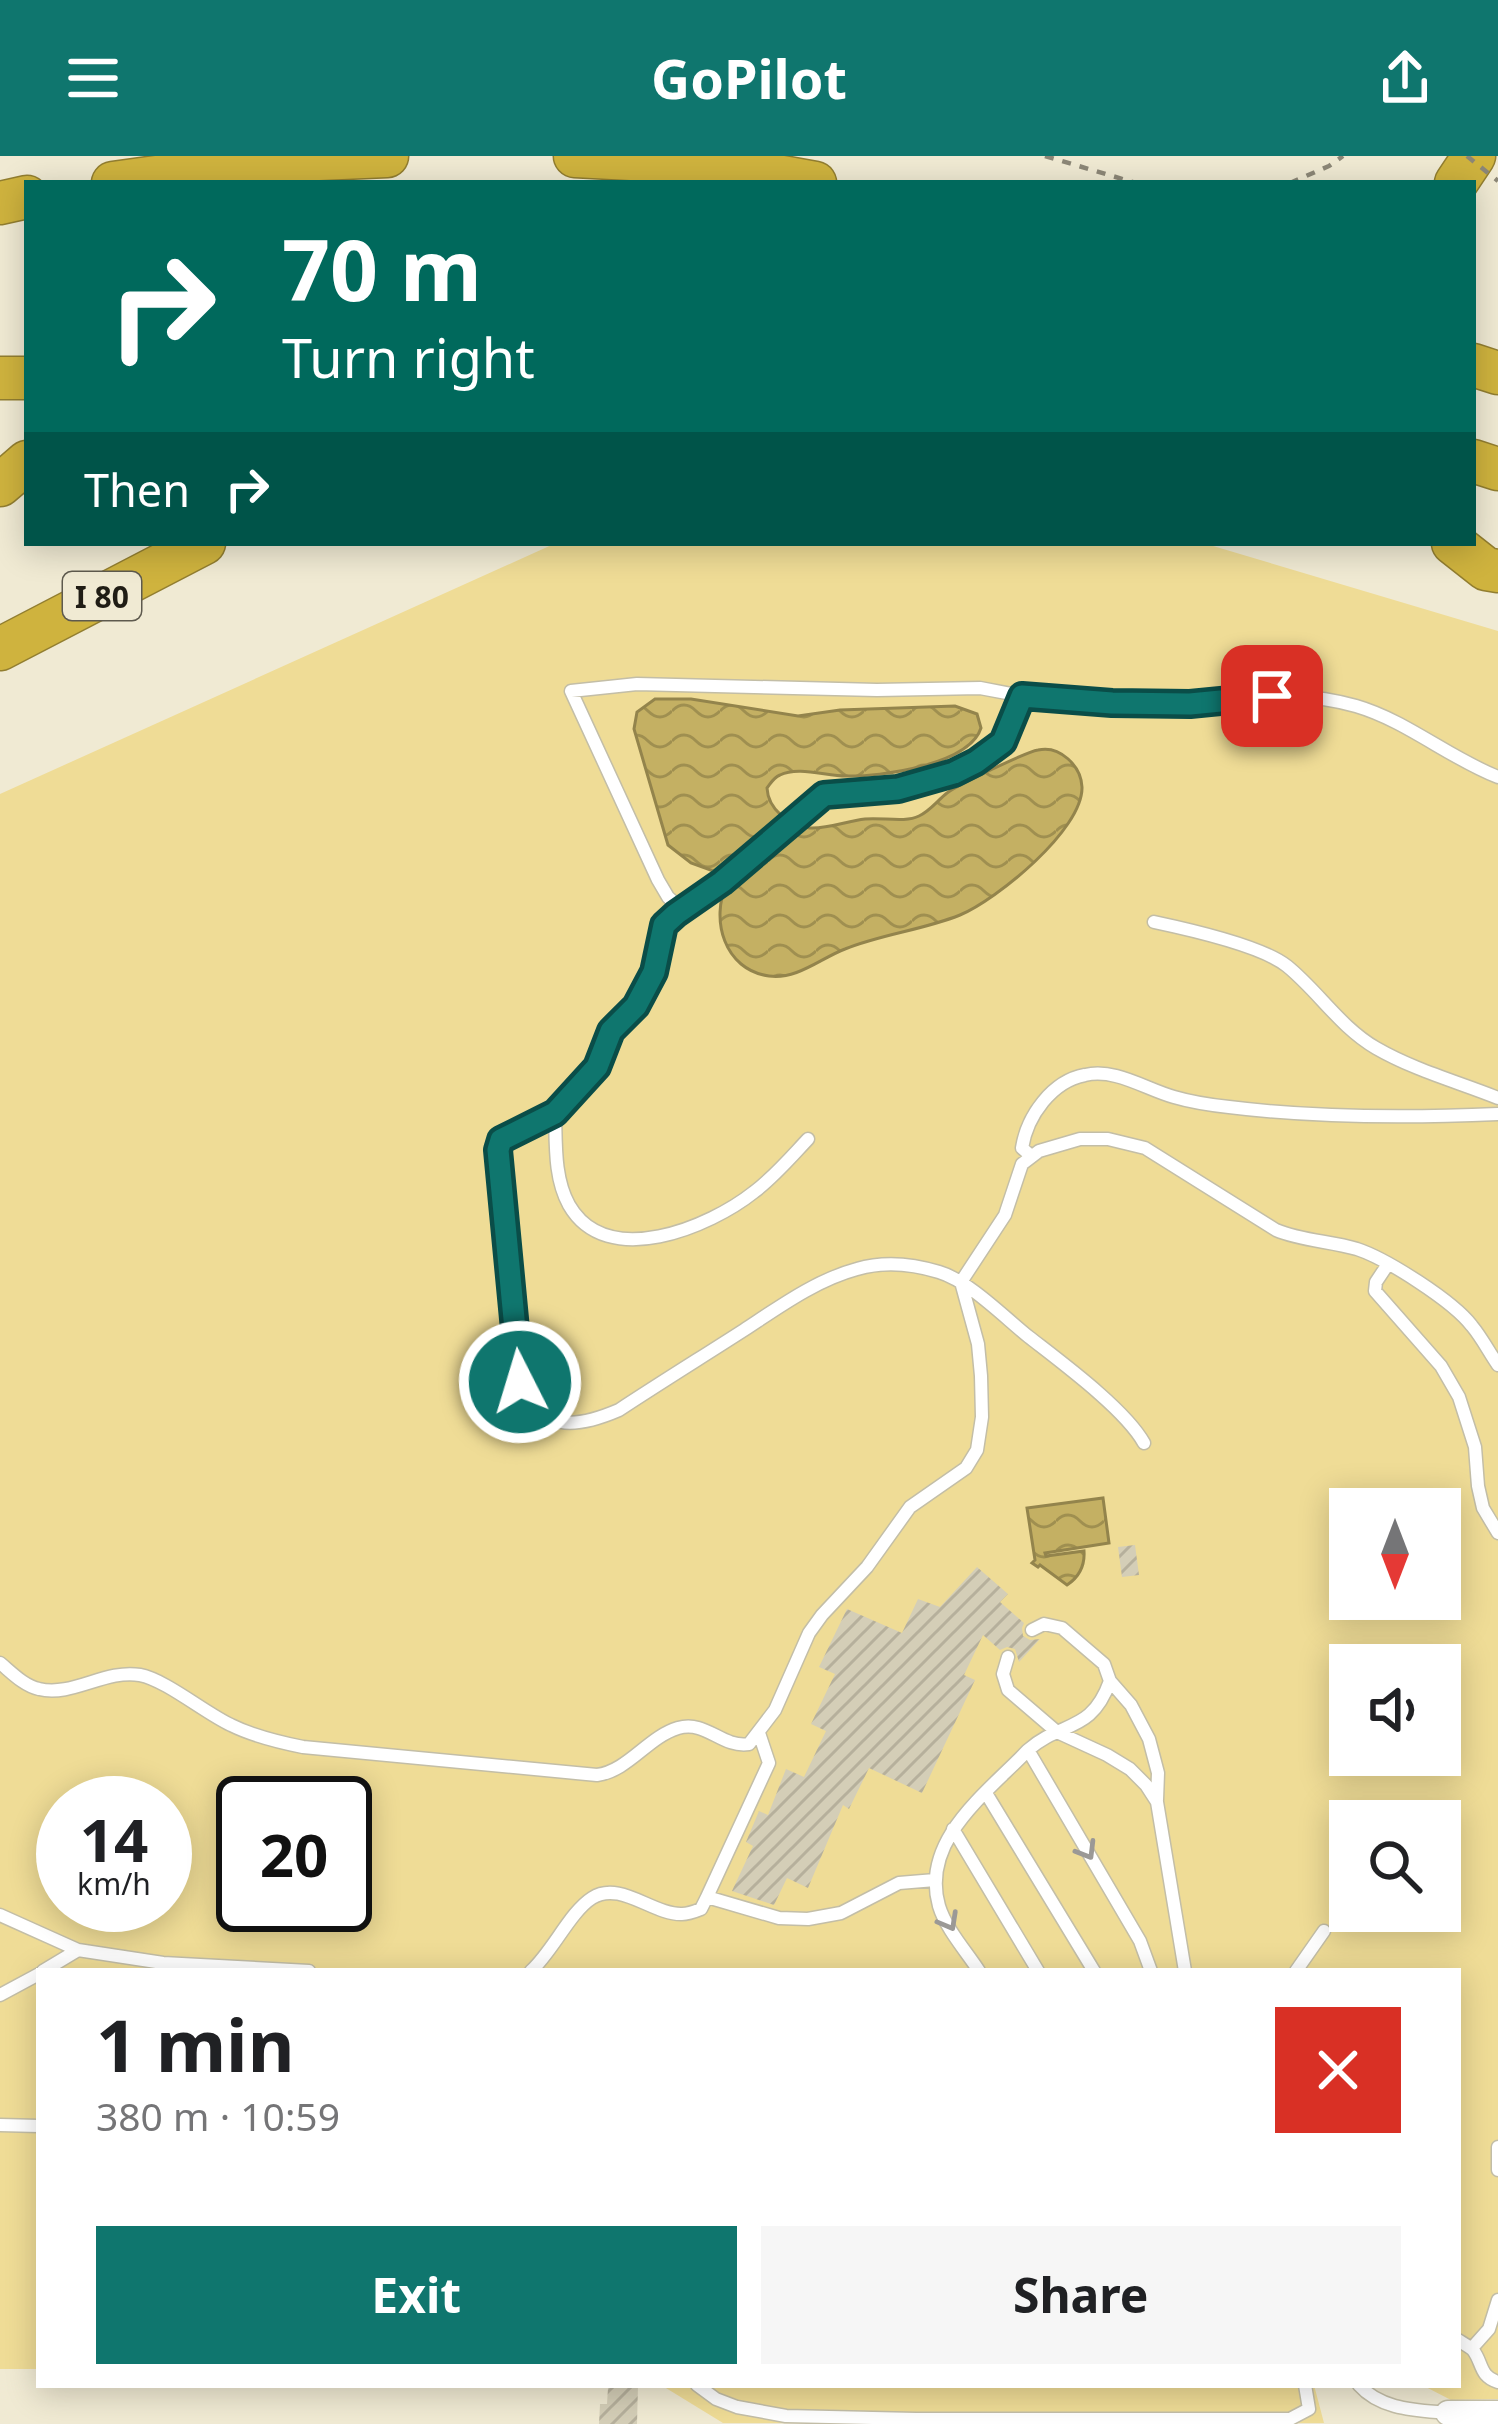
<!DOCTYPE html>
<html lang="en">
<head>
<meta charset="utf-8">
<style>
	body { margin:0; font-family:"Noto Sans",sans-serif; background:#f6f6f6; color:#202124; height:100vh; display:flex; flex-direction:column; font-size:45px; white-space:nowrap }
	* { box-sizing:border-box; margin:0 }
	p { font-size:39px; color:#757577 }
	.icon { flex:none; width:66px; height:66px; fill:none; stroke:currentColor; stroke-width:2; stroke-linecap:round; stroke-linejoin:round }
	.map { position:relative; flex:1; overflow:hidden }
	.details { position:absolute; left:36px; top:1812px; width:1425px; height:420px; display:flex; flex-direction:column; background:#fff; border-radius:0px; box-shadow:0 6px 30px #0003 }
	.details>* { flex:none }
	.banner { position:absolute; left:24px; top:24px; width:1452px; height:366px; border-radius:0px; box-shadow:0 6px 30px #0003; background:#00695c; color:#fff; overflow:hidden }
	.needle { width:78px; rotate:180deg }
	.buttons { position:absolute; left:1329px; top:1332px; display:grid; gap:24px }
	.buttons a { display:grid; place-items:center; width:132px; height:132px; border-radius:0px; background:#fff; box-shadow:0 6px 30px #0003; font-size:60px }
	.speed { position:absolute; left:36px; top:1620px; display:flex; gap:24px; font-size:60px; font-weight:700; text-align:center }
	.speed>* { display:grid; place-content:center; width:156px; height:156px; border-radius:50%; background:#fff; box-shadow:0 6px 30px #0003; line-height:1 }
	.speed small { font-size:30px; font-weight:400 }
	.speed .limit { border:6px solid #111; border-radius:18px; background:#fff; color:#111 }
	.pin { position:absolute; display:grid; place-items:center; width:102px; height:102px; color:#fff; margin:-51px; border-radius:24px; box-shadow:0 6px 18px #0006 }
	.me { position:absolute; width:132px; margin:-66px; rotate:355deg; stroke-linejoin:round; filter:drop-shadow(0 0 9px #0008) }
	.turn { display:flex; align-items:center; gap:42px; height:252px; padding:0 60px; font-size:54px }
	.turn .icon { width:156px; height:156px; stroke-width:2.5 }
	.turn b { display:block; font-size:84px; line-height:102px }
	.then { display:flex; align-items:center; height:114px; padding:0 60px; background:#0003; gap:24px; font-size:45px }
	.round { display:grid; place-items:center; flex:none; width:126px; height:126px; border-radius:0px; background:#f6f6f6 }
	.summary { display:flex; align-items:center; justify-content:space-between; height:204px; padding:0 60px }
	h1 { font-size:72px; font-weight:700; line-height:90px }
	.action { display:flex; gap:24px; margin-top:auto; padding:24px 60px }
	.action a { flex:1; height:138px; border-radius:0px; background:#0f766e; color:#fff; font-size:48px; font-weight:700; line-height:138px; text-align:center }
	.action a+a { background:#f6f6f6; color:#202124 }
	header { display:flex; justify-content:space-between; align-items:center; height:156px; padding:0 60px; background:#0f766e; color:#fff; font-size:54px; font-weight:700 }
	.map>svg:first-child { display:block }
</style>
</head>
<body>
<header><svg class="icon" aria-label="menu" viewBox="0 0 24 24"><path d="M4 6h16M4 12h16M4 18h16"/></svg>GoPilot<svg class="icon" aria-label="share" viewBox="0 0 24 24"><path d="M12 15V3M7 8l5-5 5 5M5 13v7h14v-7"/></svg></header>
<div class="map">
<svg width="1498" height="2268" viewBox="0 0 1498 2268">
	<defs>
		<pattern id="water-waves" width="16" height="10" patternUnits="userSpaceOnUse" patternTransform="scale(3)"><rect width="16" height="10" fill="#c4b063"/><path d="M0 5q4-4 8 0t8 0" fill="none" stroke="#9f8f50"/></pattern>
		<pattern id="building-hatch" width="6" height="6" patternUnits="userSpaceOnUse" patternTransform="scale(3)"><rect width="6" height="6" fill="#d4ceb7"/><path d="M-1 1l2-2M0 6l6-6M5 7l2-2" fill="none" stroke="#b6b09c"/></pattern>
	</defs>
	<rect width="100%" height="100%" fill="#f0ead3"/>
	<path fill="#efdc96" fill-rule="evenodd" d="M556,387H1203L1498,475V2243L1451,2244L1422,2229H1458V1815H39V2213H0V638ZM1350,1353H1440V1443H1350ZM1350,1509H1440V1599H1350ZM63,1647H165V1749H63ZM243,1647H345V1749H243ZM1350,1665H1440V1755H1350Z
		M661,2229H1314L1324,2267H723Z"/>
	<path fill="url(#water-waves)" stroke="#93844c" stroke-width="3" d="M655,543H691L798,560L840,554L955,550L977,558L981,572C969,609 880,621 846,620C826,620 798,610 780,619C773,622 771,627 767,632C768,653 789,670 810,672C828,673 847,665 865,663C881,661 905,667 919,660C930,655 938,644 947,637C958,629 1026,596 1038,594C1060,589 1081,610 1082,631C1083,674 996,744 960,759C923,774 882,778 845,793C821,802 797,824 769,820C724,814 710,763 727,727L719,717L691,707L668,689L634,573L637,556Z
		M1103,1342L1109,1387L1045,1397L1046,1400L1084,1395C1085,1410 1079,1421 1067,1429L1040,1409L1038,1411L1032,1407L1035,1404L1027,1352Z"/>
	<path fill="url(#building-hatch)" d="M1135,1389L1139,1419L1122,1421L1118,1391Z
		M977,1411L1008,1438L1000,1446L1024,1467L1022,1472L1023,1480L1030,1484L1040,1483L1019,1506L1015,1493L1007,1491L1000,1494L983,1479L964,1519L975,1524L922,1637L869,1612L849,1653L843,1649L808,1732L787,1722L774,1749L732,1735L753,1690L746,1686L759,1655L768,1659L786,1613L804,1621L826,1575L811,1568L835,1518L819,1511L847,1453L902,1477L918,1443L940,1451Z
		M614,2229L638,2230L637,2268H599L600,2248H607L608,2232H614Z"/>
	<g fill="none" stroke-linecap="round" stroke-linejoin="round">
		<g stroke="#c3bea7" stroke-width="15">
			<path id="lane" d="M1022,540L980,532L877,534L637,528L571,535L658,724L668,741L682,754L664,769L654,816L636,850L611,875L597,911L555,957L501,984L498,994L520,1226C540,1276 575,1273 619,1254C660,1227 702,1201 744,1174C779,1151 816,1124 857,1113C884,1105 913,1108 939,1116C969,1125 1004,1161 1029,1181C1061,1206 1125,1253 1144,1287
				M682,754L723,726L823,639L898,633L954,617L976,606L1003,586L1022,540C1077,545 1134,551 1190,548C1250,545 1294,532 1356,550C1407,565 1449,602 1498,621
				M1154,766C1187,773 1262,790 1287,810C1319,836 1340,871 1376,892C1414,914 1458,926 1498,942
				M555,957C556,988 554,1022 569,1049C607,1115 710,1071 754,1036C774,1021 791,1001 808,983
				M1030,999L1022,992C1027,960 1052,925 1085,919C1116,912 1145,933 1174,941C1191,946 1210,949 1229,951C1317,962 1409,962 1498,958
				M1388,1108L1376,1126L1375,1135L1441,1210L1459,1241L1475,1291L1478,1330L1483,1352L1498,1377
				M1032,1474L1044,1468L1062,1472L1104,1508L1110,1525L1131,1549L1149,1583L1158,1617L1157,1644
				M1008,1501L1003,1518L1008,1534L1057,1576L1107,1599L1130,1613L1146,1629L1157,1646L1185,1815
				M0,1507C11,1516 24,1530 39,1533C73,1541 105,1513 140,1519C166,1524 205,1557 231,1569C253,1580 278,1586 303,1591L597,1619C628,1615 648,1581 678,1572C707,1564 721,1592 749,1588L775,1554L809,1477L822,1459L867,1411L910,1351L966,1312L977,1294L982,1261L981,1220L978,1188L961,1126L1005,1059L1022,1008L1039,995L1080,983H1108L1145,992L1276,1074C1302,1085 1330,1085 1357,1093C1387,1103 1453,1145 1472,1170C1482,1182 1489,1196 1498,1209
				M759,1577L769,1607L707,1741L779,1762L808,1763L841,1757L899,1727L935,1724
				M1028,1594L1140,1785L1151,1815
				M986,1637L1094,1815
				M953,1673L1038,1815
				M0,1759L78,1794L163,1807L309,1815
				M43,1815L78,1794
				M531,1815C553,1795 570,1756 592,1742C620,1724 653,1759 682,1758C687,1758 696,1755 701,1753L707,1741
				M979,1815C966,1795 946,1773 939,1750C920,1684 987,1637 1028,1594C1062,1564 1091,1578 1110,1525
				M1296,1815L1324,1775
				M0,1839L39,1818
				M0,1969L39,1970
				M1498,1991V2014
				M1458,2184C1461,2186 1470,2191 1473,2194C1483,2207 1479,2220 1498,2226
				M1472,2192L1489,2173L1498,2144
				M697,2229L716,2243L737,2251L786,2260L916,2263H1290L1309,2253L1305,2229
				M1359,2229C1381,2254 1417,2254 1448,2257"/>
		</g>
		<g stroke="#c3bea7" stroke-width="27">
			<path id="street" d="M1448,2257H1498"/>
		</g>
		<g stroke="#927e30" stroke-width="45">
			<path id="highway" d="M575,0L706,7L815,27
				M113,27L273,5L387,0
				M1456,27L1474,0
				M0,47L27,41
				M1473,209L1498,217
				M0,222H27
				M1473,305L1498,313
				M0,329L27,306
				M1453,387L1486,413L1498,415
				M0,493L204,387"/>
		</g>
		<path stroke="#8c8777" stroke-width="4.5" stroke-dasharray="9 9" stroke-linecap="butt" d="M1045,0L1136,27
			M1290,27L1329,10L1343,0"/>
		<use href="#lane" stroke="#fff" stroke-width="12"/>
		<use href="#street" stroke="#fff" stroke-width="24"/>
		<use href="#highway" stroke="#cfb33e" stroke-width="42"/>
		<path stroke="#8c8777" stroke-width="4.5" stroke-dasharray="9 9" stroke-linecap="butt" d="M1467,0L1498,25"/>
	</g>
	<defs><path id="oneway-chevron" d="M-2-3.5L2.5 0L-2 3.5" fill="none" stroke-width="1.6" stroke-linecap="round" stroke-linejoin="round" transform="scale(3)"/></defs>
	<g stroke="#9b9996">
		<use href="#oneway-chevron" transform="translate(1087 1695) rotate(59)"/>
		<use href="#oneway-chevron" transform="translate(949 1766) rotate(61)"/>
	</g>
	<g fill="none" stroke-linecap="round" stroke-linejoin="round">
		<g stroke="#0a4d48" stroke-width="30">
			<path id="route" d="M520,1226L498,994L501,984L555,957L597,911L611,875L636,850L654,816L664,769L676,758L722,726L824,639L898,633L954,617L976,606L1003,586L1022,540L1112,547L1190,548L1272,540"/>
		</g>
		<use href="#route" stroke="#0f766e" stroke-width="21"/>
	</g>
	<g text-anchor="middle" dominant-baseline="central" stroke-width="9" stroke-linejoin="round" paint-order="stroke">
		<rect fill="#f0ead3" stroke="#5e5a4e" stroke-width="3" x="63" y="416" width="78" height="48" rx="9"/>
		<g font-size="30" font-weight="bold" fill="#201d15">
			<text x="102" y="440">I 80</text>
		</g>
	</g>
</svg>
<div class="buttons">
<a><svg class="needle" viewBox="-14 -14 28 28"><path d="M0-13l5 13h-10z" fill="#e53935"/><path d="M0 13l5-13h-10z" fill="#757577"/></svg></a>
<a><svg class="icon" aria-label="sound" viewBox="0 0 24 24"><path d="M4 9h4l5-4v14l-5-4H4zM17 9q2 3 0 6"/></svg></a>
<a><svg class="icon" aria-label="search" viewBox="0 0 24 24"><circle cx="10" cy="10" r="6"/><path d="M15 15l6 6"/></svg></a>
</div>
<div class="speed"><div>14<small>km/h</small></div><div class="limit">20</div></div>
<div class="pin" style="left:1272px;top:540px;background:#d93025"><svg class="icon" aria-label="arrive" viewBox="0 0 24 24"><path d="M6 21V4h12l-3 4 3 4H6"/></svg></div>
<svg class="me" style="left:520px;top:1226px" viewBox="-20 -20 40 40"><circle r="17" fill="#0f766e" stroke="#fff" stroke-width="3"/><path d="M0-11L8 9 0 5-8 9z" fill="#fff"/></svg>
<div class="banner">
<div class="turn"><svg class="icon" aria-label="right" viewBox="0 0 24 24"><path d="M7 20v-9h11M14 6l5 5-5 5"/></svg><div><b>70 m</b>Turn right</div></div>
<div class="then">Then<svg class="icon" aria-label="right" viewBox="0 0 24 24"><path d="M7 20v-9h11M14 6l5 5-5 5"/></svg></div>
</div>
<section class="details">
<div class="summary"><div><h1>1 min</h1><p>380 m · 10:59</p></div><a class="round" style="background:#d93025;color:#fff"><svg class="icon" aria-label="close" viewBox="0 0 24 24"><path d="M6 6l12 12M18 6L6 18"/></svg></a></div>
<div class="action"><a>Exit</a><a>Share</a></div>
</section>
</div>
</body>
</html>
